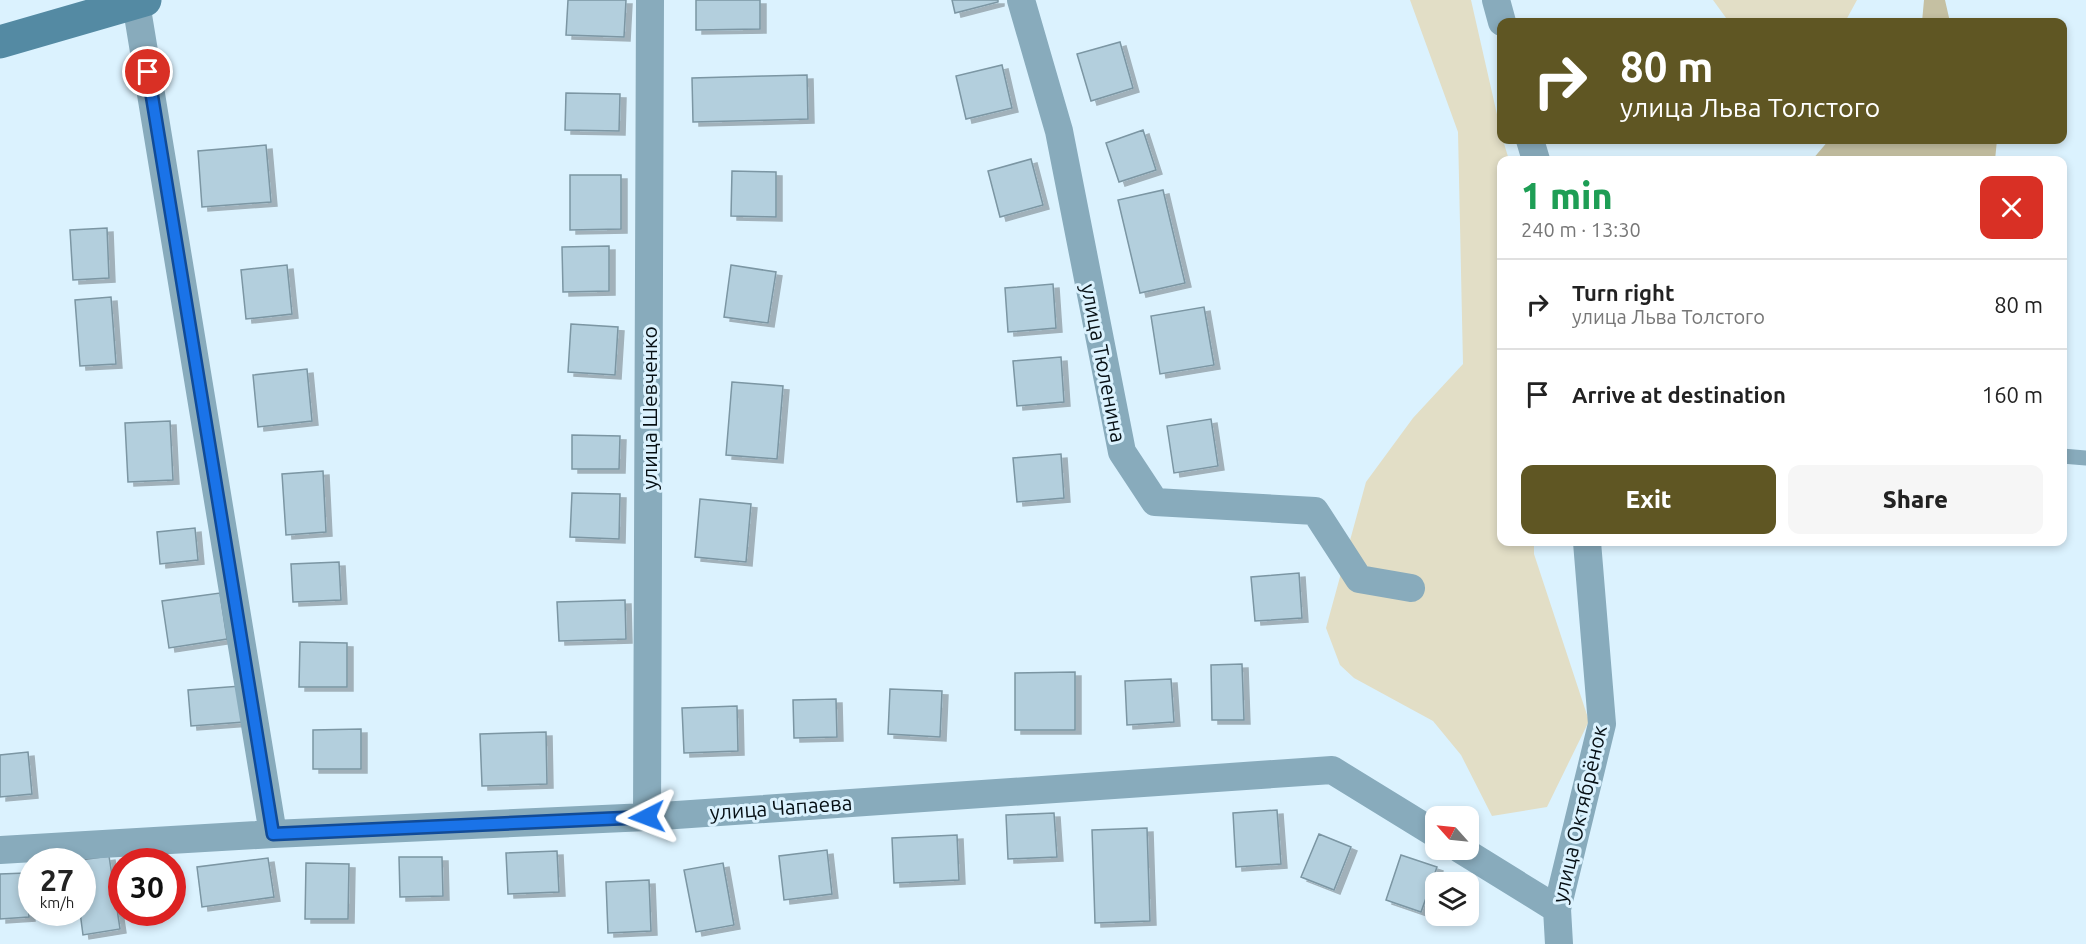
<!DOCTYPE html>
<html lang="en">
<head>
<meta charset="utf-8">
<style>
	body { margin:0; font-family:Ubuntu,sans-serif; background:#f6f6f6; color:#222; height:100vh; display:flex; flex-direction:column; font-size:22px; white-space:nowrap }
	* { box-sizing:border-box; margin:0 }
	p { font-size:20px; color:#767676 }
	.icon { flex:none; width:33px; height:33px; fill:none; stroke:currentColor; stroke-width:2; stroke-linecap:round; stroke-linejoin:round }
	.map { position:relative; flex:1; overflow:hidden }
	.side { position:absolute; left:1497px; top:156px; width:570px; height:390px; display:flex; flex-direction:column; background:#fff; border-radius:12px; box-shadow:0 3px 9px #0003 }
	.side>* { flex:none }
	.banner { position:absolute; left:1497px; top:18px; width:570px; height:126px; border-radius:12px; box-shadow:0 3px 9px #0003; background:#5f5623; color:#fff; overflow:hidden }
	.needle { width:39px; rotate:297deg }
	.fabs { position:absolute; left:1425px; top:806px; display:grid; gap:12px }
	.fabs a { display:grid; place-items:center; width:54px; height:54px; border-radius:12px; background:#fff; box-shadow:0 3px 9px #0003; font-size:30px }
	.speed { position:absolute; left:18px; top:848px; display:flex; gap:12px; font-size:30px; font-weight:700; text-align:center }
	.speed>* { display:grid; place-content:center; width:78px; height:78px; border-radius:50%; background:#fff; box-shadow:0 3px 9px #0003; line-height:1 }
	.speed small { font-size:15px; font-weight:400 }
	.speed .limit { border:9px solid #d22; background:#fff; color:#111 }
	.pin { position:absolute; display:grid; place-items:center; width:51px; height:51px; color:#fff; margin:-26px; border:3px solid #fff; border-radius:50%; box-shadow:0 2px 6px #0007 }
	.me { position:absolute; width:66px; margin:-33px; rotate:267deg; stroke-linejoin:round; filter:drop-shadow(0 0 4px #0008) }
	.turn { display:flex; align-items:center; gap:21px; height:126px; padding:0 24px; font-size:27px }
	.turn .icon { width:78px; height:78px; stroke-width:2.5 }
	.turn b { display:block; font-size:42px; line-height:51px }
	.round { display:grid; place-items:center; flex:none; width:63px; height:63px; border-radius:12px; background:#f6f6f6 }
	.head { display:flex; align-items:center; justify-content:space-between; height:102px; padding:0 24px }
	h1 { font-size:36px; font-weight:800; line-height:45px; color:#1e9e55 }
	.action { display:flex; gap:12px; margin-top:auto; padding:12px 24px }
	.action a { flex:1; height:69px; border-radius:12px; background:#5f5623; color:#fff; font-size:24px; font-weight:800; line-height:69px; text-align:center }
	.action a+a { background:#f6f6f6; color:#222 }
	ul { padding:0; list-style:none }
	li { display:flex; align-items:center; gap:18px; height:90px; padding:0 24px; border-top:2px solid #e0e0e0 }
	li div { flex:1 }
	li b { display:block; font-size:22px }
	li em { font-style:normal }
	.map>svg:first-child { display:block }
</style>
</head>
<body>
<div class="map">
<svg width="2086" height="944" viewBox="0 0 2086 944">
	<defs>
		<filter id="shadow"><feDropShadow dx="6" dy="4" stdDeviation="0" flood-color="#0004"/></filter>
	</defs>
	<rect width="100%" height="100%" fill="#dbf2fe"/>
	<path fill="#e2dec6" d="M1410,0H1471L1501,132L1502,140H1503L1509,160H1502V542H1534V554L1589,721L1547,807L1492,816L1461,755L1433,721L1354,678L1340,665L1326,628L1366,482L1413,418L1463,364L1458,132Z
		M1713,0H1857L1845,22H1729Z"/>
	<path fill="#c5c0a2" d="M1924,0H1945L1950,22H1922Z
		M1829,140H1997L1995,160H1812Z"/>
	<path fill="#b3cfdd" stroke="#7b96a3" stroke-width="1.5" filter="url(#shadow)" d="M568,0H626L624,37L566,35Z
		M696,0H760V29L696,30Z
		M952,0H998V2L955,13Z
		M1120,42L1133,88L1091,101L1077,54Z
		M1002,65L1012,108L966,119L956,76Z
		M807,75L808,119L693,122L692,78Z
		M566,93L620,94L619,131L565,130Z
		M1143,130L1156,170L1119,182L1106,143Z
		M266,145L271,202L202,207L198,151Z
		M1031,159L1043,205L1000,217L988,171Z
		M732,171L776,172V217L731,216Z
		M570,175H621V229L570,230Z
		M1163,190L1185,283L1140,293L1118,200Z
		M107,228L109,278L73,280L70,230Z
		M609,246V291L563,292L562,247Z
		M287,265L292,314L246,319L241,270Z
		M731,265L776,272L768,323L724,317Z
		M1053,284L1056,328L1008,332L1005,288Z
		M111,297L116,364L80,366L75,300Z
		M1204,307L1214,365L1160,374L1151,316Z
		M571,324L618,327L615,375L568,372Z
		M1061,357L1064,402L1017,406L1013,361Z
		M307,369L312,421L258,427L253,375Z
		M732,382L783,386L777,459L726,455Z
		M1211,419L1218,466L1174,473L1167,426Z
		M170,421L173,480L128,482L125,423Z
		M572,435L620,436L619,469H572Z
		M1061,454L1064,498L1017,502L1013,458Z
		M323,471L326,532L286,535L282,474Z
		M572,493L620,494L619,539L570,537Z
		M700,499L751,504L746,562L695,557Z
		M195,528L198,560L160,564L157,532Z
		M339,562L341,600L293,602L291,564Z
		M1299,573L1302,618L1255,621L1251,577Z
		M220,593L227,639L169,648L162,601Z
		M625,600L626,639L559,641L557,602Z
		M300,642L347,643V687H299Z
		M1242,664L1244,720H1212L1211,665Z
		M1075,672V730H1015V673Z
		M1171,679L1174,722L1127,725L1125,681Z
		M241,686L244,722L191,726L188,690Z
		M890,689L942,691L940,737L888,734Z
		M836,699L837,737L794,738L793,700Z
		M737,706L738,751L684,753L682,708Z
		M361,729V769H313V730Z
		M546,732L547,784L482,786L480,734Z
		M28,752L32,794L0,797V755Z
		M1277,810L1281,864L1236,867L1233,813Z
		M1054,813L1057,857L1008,859L1006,815Z
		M1147,828L1150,921L1095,923L1092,830Z
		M1319,834L1351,847L1334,890L1301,877Z
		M957,835L959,880L894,883L892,838Z
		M827,850L832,894L784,900L779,856Z
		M557,851L559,892L508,894L506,853Z
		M1401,855L1437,867L1421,912L1386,900Z
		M109,856L120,929L83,935L80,912H82V861H74Z
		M399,857H442L443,896L400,897Z
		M268,858L274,897L202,907L197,867Z
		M306,863L349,864L348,919H305Z
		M723,863L734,925L696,932L684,870Z
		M26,873L29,917L0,919V874Z
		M649,880L651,931L608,933L606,882Z"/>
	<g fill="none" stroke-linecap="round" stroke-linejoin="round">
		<path stroke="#88abbc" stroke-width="15" d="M2062,456L2086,458"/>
		<path stroke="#88abbc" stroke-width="28" d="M1021,0L1059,131L1122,452L1155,502L1315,511L1359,579L1411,588
			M1496,0L1502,22
			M136,3L273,834
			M1530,140L1536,160
			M647,817L650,0
			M1460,849L1557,909
			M0,850L273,834L647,817L1332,770L1436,834
			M1559,944L1557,909L1602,724L1587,542"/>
		<path stroke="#548aa3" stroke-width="33" d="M0,42L145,0"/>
	</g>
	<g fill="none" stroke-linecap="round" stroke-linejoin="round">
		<g stroke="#114b97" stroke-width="15">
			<path id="route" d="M148,72L273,834L647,817"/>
		</g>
		<use href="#route" stroke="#1a73e8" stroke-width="10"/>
	</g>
	<g text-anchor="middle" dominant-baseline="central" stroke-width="6" stroke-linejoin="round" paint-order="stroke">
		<g font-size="21" fill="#060f14" stroke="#dbf2fe">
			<text transform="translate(1104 363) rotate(79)">улица Тюленина</text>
			<text transform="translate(649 408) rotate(-90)">улица Шевченко</text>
			<text transform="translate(781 807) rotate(-4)">улица Чапаева</text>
			<text transform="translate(1579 814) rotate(-77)">улица Октябрёнок</text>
		</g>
	</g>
</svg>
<div class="fabs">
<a><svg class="needle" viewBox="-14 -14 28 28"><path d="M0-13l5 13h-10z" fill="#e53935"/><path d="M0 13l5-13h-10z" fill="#767676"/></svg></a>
<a><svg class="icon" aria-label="layers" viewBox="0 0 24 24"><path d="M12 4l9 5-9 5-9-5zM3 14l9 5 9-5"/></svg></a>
</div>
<div class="speed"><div>27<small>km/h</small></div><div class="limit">30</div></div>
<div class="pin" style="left:148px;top:72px;background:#d93025"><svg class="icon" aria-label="arrive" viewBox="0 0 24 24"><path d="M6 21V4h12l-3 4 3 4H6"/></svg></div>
<svg class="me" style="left:647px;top:817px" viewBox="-20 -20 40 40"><path d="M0-17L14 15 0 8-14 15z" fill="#1a73e8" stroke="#fff" stroke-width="4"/></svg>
<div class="banner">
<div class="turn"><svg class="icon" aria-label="right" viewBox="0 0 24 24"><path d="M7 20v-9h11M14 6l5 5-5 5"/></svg><div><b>80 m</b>улица Льва Толстого</div></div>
</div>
<section class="side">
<div class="head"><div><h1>1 min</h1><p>240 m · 13:30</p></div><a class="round" style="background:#d93025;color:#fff"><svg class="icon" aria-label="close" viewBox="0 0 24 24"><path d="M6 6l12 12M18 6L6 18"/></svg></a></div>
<ul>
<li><svg class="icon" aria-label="right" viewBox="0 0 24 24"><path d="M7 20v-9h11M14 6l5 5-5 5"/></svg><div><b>Turn right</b><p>улица Льва Толстого</p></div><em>80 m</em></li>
<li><svg class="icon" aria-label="arrive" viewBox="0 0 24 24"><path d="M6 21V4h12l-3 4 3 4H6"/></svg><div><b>Arrive at destination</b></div><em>160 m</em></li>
</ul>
<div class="action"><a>Exit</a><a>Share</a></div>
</section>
</div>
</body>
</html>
